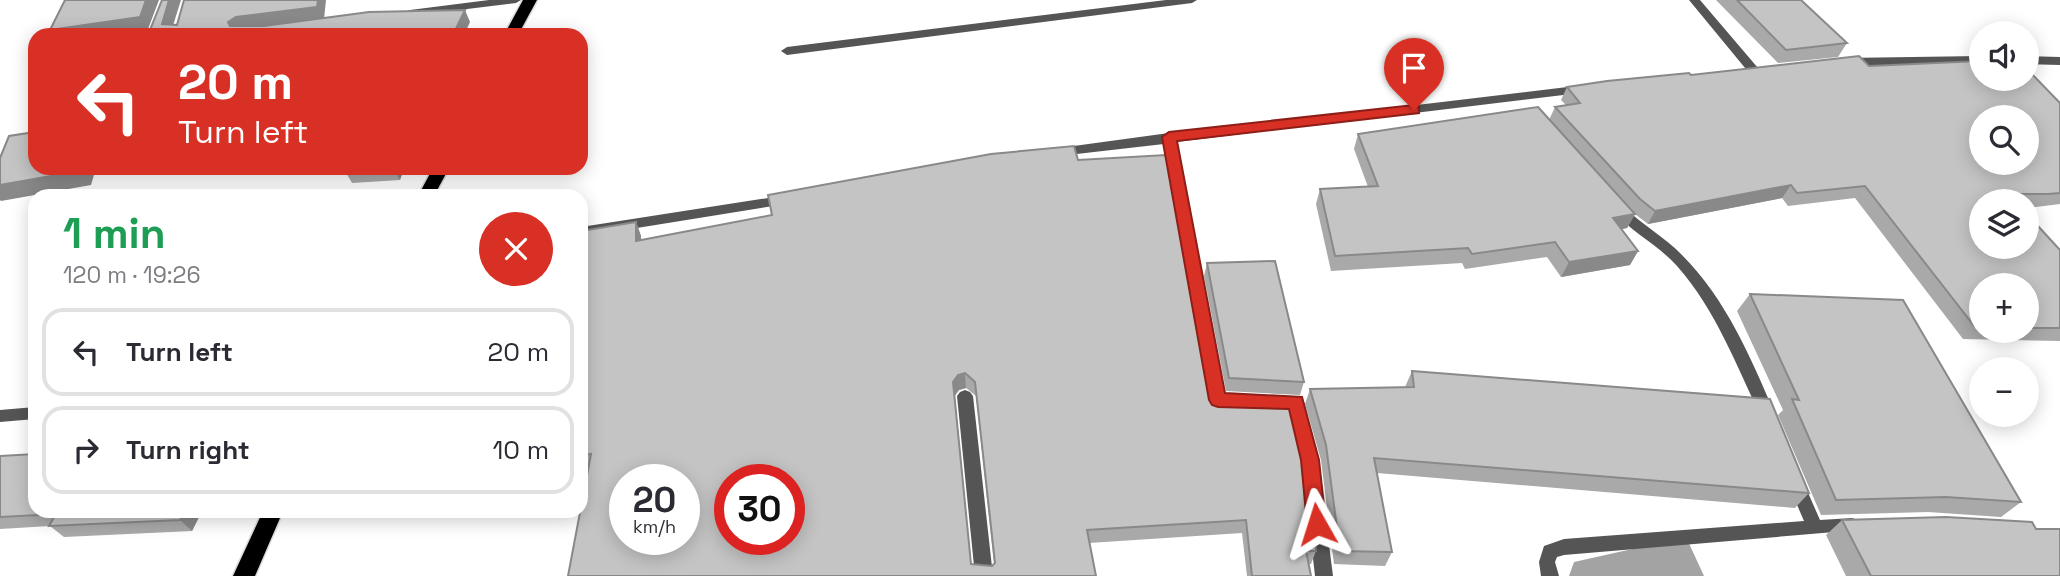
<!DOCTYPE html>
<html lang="en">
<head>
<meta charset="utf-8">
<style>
	body { margin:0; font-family:"Space Grotesk",sans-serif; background:#f2f2f3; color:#2b2b33; height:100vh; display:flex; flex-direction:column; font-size:26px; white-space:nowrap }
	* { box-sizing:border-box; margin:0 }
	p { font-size:23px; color:#7c7c81 }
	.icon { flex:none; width:38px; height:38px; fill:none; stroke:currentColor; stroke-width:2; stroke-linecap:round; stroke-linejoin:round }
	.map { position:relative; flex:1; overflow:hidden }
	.side { position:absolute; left:28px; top:189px; width:560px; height:329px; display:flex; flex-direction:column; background:#fff; border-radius:21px; box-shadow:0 4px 18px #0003 }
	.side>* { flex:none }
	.banner { position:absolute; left:28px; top:28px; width:560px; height:147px; border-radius:21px; box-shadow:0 4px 18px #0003; background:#d93025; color:#fff; overflow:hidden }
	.controls { position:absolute; left:1969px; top:21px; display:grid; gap:14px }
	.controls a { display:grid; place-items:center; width:70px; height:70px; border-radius:50%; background:#fff; box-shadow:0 4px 18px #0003; font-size:35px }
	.speed { position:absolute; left:609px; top:464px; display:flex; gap:14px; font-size:35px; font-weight:700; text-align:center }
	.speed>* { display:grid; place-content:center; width:91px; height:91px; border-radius:50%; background:#fff; box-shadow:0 4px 18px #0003; line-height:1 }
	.speed small { font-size:18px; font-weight:400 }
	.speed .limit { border:10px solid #d22; background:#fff; color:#111 }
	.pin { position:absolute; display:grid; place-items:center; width:60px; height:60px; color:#fff; margin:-72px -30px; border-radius:50% 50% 50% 0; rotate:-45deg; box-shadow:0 0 7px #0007 }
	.pin .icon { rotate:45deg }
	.me { position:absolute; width:77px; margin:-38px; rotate:354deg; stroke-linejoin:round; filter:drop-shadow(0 0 5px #0008) }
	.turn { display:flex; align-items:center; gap:24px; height:147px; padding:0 35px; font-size:32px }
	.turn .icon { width:91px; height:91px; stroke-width:2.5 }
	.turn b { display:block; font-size:49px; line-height:60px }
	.round { display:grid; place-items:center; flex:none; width:74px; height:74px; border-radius:37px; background:#f2f2f3 }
	.headline { display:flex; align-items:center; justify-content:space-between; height:119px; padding:0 35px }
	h1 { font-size:42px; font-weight:800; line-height:52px; color:#1e9e55 }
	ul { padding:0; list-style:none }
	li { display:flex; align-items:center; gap:21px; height:88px; margin:0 14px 10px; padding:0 21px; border:4px solid #e1e1e2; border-radius:21px }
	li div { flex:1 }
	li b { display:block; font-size:26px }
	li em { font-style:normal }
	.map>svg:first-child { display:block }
</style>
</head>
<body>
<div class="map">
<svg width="2060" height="576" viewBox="0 0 2060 576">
	<rect width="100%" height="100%" fill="#fff"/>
	<path fill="#a3a3a3" d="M1686,537L1704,576H1569L1574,562Z"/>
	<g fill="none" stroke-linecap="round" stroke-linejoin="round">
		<g stroke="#dbdbdb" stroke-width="3">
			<path id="primary" d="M523,0H537L518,35H504Z
				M433,168H449L434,196H418Z
				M263,511H283L255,576H233Z"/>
		</g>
		<path fill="#555" fill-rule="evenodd" d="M489,0H521L516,3L410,16L404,13L410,10Z
			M1166,0H1197L1192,3L787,55L781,51L787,47Z
			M1689,0H1700L1758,68V74H1750Z
			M1981,56V64L1844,66L1838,62L1844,58Z
			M2026,56L2060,57V65L2026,64Z
			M1584,85L1590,89L1588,92L1176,142L1224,394L1231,396L1234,400L1231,404L1226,406L1213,404L1210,400L1164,144L1059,156L1053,152L1059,148L1169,133L1173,134Z
			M787,195L794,200L792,203L581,237V227Z
			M1619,205L1624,207C1642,225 1665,237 1682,255C1726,299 1751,358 1775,414L1772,418L1767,420L1762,418C1735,364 1718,313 1677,266C1659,246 1634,233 1614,213L1612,210L1614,207Z
			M965,390L970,392L973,396L993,576H975L957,396L960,392Z
			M1274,395L1301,398L1304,402L1318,460L1333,576H1315L1302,460L1290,408L1269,405L1266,401L1269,397Z
			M35,407V419L0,422V410Z
			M1796,477L1802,479L1820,520L1852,518L1858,520L1860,525L1858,530L1564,555L1557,557L1555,562L1559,576H1541L1539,562L1544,546L1564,539L1804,521L1788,484L1790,479Z"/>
		<use href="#primary" fill="#000" fill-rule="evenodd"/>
	</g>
	<path fill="#a9a9a9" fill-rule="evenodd" d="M1716,0H1801L1847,43L1838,57L1778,63Z
		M1869,66L2060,103V204L2036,207H2026V201H1981L2060,250V341L1963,339L1855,198L1788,206L1782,198L1648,224L1635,214L1627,228L1622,229L1638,251L1630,265L1561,277L1547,257L1465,269L1462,263L1331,271L1316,204L1320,189L1368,187L1354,149L1358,134L1549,120L1555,107L1566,105L1561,100L1567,87L1691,75ZM1981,285H2026V331H1981Z
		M1078,160L1211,388L1316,551L1311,564H1309L1311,576H1247L1242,533L1089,543L1096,576H568L588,469L581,470V231L636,222L641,236V240ZM966,388L976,396L994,564L992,566L971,564L955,396L959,390Z
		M346,168H404L400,180L352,183L345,171Z
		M1207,263L1304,382L1300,395L1226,391L1204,276Z
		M1750,294L2021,502L2001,517L1928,512L1821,515L1778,415L1783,410L1737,311Z
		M1412,371L1809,493L1795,508L1377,473L1392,552L1385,566L1334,564L1321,460L1305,404L1310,389L1405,387Z
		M0,456L35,511H202L192,531L64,537L50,526L0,529Z
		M1842,520L2060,576H1846L1826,535Z"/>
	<path fill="#898989" d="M146,0H159L148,29L110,35H54L50,30Z
		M169,0H181L170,35L162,24Z
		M318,0H326L324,19L235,34L228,22L236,17Z
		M465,10L470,22L464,35H453Z
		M80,168H96L91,185L1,201L0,200V185Z
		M393,168H404L400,180Z
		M1791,185L1782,198L1648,224L1655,211Z
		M1635,214L1627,228L1605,233L1613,218Z
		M636,222L641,236L642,256L636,241Z
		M1638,251L1630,265L1561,277L1569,262Z
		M965,373L966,388L959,390L954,396L953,382L958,375Z
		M184,511H202L192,531L180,520Z"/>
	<path fill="#c4c4c4" stroke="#898989" stroke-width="2" fill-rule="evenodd" d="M65,0H146L140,17L50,30Z
		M162,0H169L162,24L177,25L184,0H318L317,7L236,17L228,22L230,26H264L369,12L465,10L453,35H148Z
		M1737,0H1801L1847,43L1786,50Z
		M1859,56L1869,66L1981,61V79H2026V68L2060,103V193L2048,194H2010L2016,201H1981V247H2026V213L2060,250V328H2026V285H1981V327H1975L1865,186L1797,193L1791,185L1655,211L1640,199L1555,107L1580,103L1567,87L1607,81L1689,73L1691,75ZM1981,117H2026V163H1981Z
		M1538,107L1635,214L1613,218L1638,251L1569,262L1555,242L1472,254L1468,248L1335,256L1320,189L1378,186L1358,134Z
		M35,132V168H80L79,171L0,185V158L9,136Z
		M1074,146L1078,160L1166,155L1211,388L1221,395L1292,397L1304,447L1316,551H1306L1311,576H1252L1246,520L1087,530L1096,576H568L591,454L581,455V231L636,222V241L772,215L768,195L991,154ZM965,373L975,382L995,563L992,566L971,564L953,382L958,375ZM625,480H684V539H625ZM730,480H789V539H730Z
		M346,168H391L345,171Z
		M1275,261L1304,382L1229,378L1207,263Z
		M1750,294L1903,300L2021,502L1946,497L1836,500L1792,399L1799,400Z
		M1412,371L1770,399L1809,493L1374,458L1392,552L1340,551L1326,445L1310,389L1414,387Z
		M35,454V511H184L180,520L49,526L56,514L0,517V456Z
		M1946,517L2032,522L2036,529H2060V576H1871L1842,520Z"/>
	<path fill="#d93025" stroke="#8d1f18" stroke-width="2" d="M1414,105L1419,107V113L1177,141L1225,393L1302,397L1319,460L1326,524L1323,530L1317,532L1310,530L1307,524L1301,460L1289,409L1218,407L1212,405L1209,400L1162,137L1169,132Z"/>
</svg>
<div class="controls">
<a><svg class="icon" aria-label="sound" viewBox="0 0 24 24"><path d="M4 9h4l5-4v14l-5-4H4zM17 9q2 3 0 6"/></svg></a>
<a><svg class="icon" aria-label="search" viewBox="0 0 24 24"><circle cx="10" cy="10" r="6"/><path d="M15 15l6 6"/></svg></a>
<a><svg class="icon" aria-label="layers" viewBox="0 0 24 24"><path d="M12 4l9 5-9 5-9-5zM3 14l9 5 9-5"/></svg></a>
<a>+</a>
<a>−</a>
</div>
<div class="speed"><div>20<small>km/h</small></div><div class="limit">30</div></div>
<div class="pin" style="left:1414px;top:110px;background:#d93025"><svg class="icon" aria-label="arrive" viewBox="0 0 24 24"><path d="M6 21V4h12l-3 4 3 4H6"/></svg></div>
<svg class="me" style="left:1317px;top:524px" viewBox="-20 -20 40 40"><path d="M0-17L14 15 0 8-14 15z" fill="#d93025" stroke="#fff" stroke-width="4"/></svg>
<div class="banner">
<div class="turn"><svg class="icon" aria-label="left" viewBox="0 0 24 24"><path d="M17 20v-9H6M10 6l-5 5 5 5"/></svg><div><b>20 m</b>Turn left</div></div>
</div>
<section class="side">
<div class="headline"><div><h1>1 min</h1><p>120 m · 19:26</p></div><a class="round" style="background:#d93025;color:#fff"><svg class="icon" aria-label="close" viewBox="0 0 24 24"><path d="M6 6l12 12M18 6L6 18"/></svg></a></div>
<ul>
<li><svg class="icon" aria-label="left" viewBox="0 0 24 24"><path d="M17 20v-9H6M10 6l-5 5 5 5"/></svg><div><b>Turn left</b></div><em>20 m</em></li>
<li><svg class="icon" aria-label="right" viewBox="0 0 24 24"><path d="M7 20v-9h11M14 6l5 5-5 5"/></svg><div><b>Turn right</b></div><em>10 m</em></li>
</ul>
</section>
</div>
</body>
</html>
